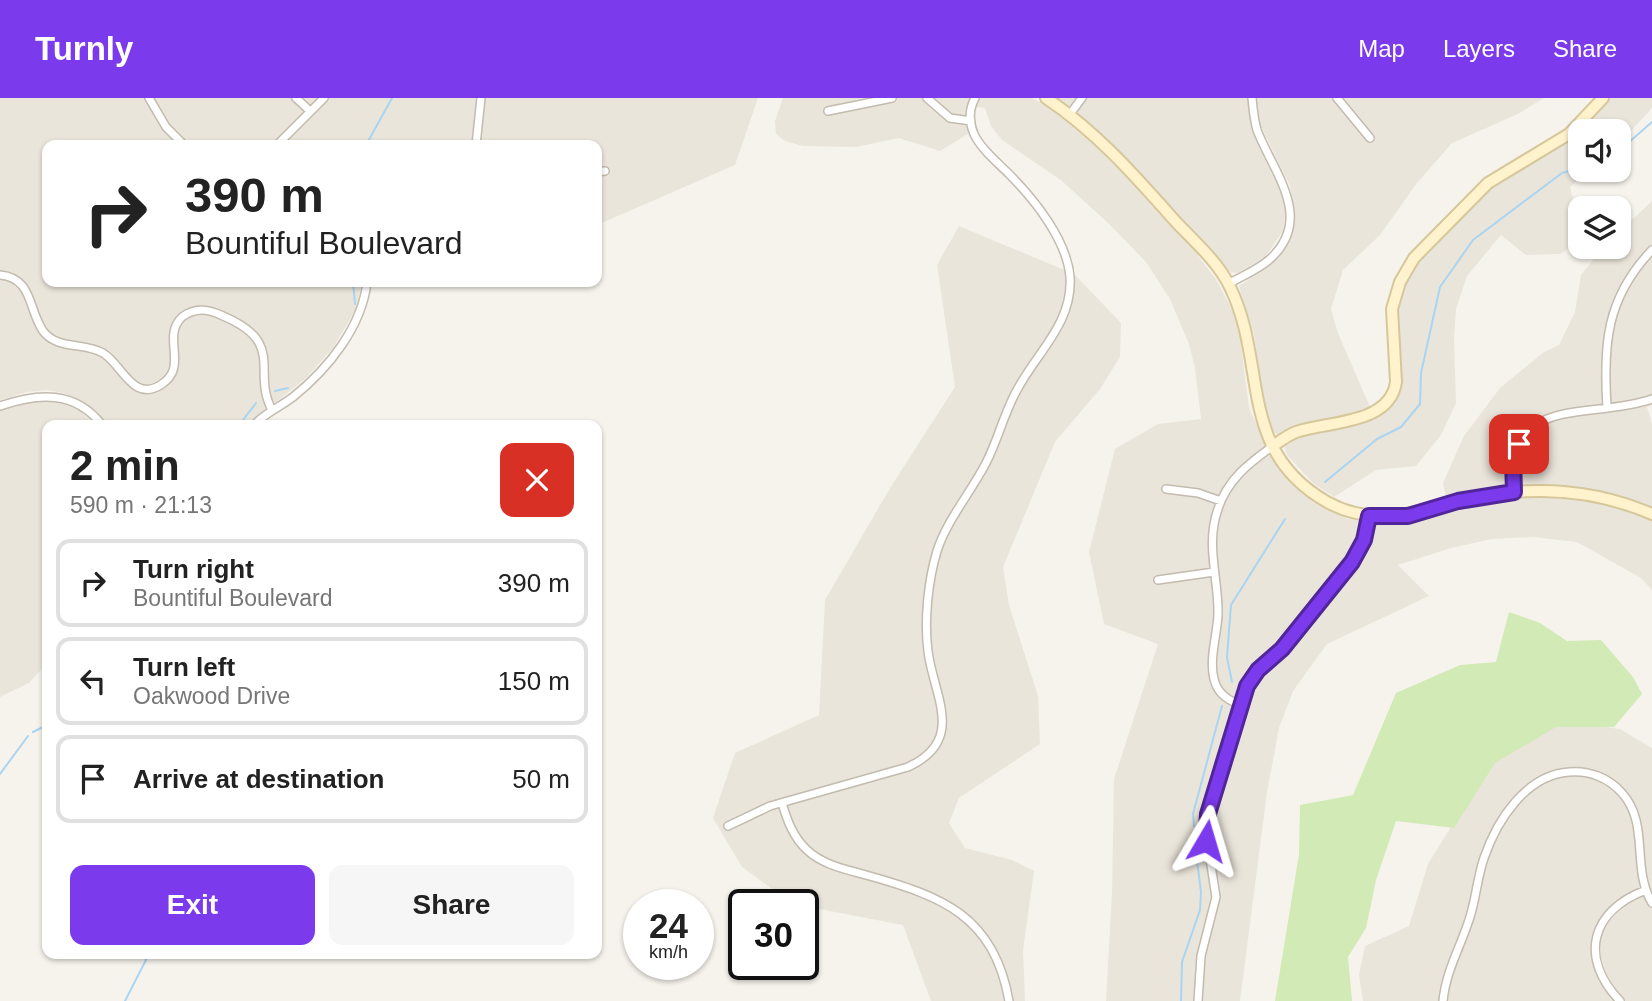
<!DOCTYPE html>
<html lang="en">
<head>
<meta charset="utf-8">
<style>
	body { margin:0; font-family:Helvetica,sans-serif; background:#f6f6f6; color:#222; height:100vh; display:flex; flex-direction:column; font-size:26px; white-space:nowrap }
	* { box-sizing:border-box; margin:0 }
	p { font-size:23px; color:#767676 }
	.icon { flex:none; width:38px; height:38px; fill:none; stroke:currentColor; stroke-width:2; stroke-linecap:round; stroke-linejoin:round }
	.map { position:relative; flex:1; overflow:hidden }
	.sheet { position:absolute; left:42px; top:322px; width:560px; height:539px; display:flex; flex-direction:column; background:#fff; border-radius:14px; box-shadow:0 2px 5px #0004 }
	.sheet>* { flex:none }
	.top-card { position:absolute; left:42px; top:42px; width:560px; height:147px; border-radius:14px; box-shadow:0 2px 5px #0004; background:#fff; color:#222; overflow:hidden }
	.fabs { position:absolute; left:1568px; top:21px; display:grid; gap:14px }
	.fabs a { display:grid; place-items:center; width:63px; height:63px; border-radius:14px; background:#fff; box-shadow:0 2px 5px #0004; font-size:35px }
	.speed { position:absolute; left:623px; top:791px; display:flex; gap:14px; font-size:35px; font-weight:700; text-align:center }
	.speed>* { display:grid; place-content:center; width:91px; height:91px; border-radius:50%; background:#fff; box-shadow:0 2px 5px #0004; line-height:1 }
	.speed small { font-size:18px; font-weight:400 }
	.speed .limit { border:4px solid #111; border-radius:10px; background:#fff; color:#111 }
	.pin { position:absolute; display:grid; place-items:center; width:60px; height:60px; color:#fff; margin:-30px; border-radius:14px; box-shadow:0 4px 10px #0006 }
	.me { position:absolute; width:77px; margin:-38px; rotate:7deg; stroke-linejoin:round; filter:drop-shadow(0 0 5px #0008) }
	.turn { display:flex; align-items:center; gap:24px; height:147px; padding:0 28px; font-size:32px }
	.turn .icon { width:91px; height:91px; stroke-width:2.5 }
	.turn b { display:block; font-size:49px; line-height:60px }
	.round { display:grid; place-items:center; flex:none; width:74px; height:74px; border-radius:14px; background:#f6f6f6 }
	.overview { display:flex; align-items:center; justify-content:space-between; height:119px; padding:0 28px }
	h1 { font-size:42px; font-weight:600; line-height:52px }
	.cta { display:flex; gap:14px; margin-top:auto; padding:14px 28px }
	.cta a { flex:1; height:80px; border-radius:14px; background:#7c3aed; color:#fff; font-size:28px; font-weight:600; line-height:80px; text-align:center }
	.cta a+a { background:#f6f6f6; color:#222 }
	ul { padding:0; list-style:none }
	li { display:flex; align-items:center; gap:21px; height:88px; margin:0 14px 10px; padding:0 14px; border:4px solid #e0e0e0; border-radius:14px }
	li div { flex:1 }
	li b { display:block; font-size:26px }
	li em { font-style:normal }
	header { display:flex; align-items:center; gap:42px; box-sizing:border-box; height:98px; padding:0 35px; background:#7c3aed; color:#fff }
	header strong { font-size:33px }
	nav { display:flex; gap:38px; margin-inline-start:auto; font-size:24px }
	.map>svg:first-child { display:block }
</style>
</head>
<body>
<header>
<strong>Turnly</strong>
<nav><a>Map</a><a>Layers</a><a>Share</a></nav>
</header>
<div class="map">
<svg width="1652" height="903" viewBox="0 0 1652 903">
	<rect width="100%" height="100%" fill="#f6f3ec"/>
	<path fill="#eae5da" d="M0,0H758L735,67L597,127V47H47V184H362L356,211L333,250L305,281L247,327H107L85,305L64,295L47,292L27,294L0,302Z
		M783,0H1032L1039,4L1042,0H1247L1253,35L1283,97L1286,114L1283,133L1265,159L1237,175L1230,174L1210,149L1198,158L1216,181L1233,214L1240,239L1249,310L1273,363L1293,388L1314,405L1348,421L1381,427L1409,425L1449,413L1443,385L1464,338L1500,290L1544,254L1559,247L1575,214L1581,177L1603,149H1619V134L1652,103V307L1647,309L1652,326V492L1641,480L1577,444L1533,439L1492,441L1451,450L1398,467L1429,498L1327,546L1293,593L1279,630L1267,694L1240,903H1106L1112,795L1114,681L1158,546L1104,526L1089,454L1115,351L1158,326L1201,321L1195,270L1189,246L1170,201L1146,164L1108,125L1062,83L1002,42L991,28L985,10L967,8L968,36L940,53L899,40L856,49L803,48L785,43L776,36L775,23Z
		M1256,0H1544L1518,16L1452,45L1417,85L1380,137L1343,172L1331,211L1337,233L1370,309L1278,337L1273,333L1264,306L1254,236L1239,188L1266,170L1284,151L1292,135L1295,113L1290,88L1260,26Z
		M1608,0H1652V10L1619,46V33H1580V72H1590L1570,89L1580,131V144L1560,156L1526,157L1501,137L1467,178L1456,211L1454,243L1456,305L1441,337L1416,368L1376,372L1334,399L1313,385L1287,357L1284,348L1294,340L1324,335L1379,316L1396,302L1402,282L1396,217L1403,188L1417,164L1489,89L1577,36Z
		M959,128L1074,176L1121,225L1120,259L1100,291L1055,344L1003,469L1009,507L1038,598L1040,646L959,700L949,725L965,750L1012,762L1034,773L1023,852L1025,903H931L903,827L793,806L742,769L713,720L735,655L819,617L825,502L890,390L955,289L937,167Z
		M51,302L79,312L95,327H47V565L29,585L0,599V312L26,303Z
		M1545,628H1598L1620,631L1652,650V903H1363L1359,877L1365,848L1409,828L1428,766L1482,679L1510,646Z"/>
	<path fill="#d2eab5" d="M1509,514L1540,525L1567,543L1601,542L1633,579L1642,596L1614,629H1556L1495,665L1454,730L1396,723L1376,782L1366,830L1348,859L1352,903H1275L1299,756L1300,707L1353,697L1396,595L1460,567L1496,564Z"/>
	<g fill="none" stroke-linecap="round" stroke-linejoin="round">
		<path stroke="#a9d4f2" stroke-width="2" d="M366,47L392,0
			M1619,53L1652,24
			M353,184L355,206
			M275,293L288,290
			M239,327L256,305
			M1325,384L1377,341L1401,329L1420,306L1421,275L1440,189L1473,142L1562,75L1580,70
			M1232,584L1227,559L1231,507L1285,421
			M33,634L47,627
			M0,676L28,638
			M1194,728L1193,716L1222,608
			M125,903L149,856
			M1181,903L1182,864L1200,812L1201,794L1194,739"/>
		<g stroke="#c2bbae" stroke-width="10">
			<path id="street" d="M149,0L166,29L184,47
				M296,0L310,13
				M927,0L950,20L971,23
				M1337,0L1370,40
				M828,13L892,0
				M1070,16L1082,0
				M277,47L324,0
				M476,47L481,0
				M597,74L605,73
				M0,177C33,180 28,211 43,233C57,252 84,244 103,255C122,266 133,306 162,286C189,268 161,239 182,219C196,209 209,211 223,218C287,245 251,273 272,312
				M1228,186C1242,178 1259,171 1270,161C1315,120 1273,74 1257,32C1254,22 1253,11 1252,0
				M0,308C38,295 75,292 102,327
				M1607,309C1603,247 1606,200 1652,152
				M254,327C265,315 280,309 293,299C328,271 362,229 367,184
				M1166,391L1198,395L1221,403
				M1514,394C1505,293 1589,323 1652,301
				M1158,482L1214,474
				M1239,606C1227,602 1217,594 1214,581C1209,561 1217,537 1218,517C1219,481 1205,447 1218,411C1227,382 1249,365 1273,348
				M782,705C787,722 793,739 807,752C823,767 845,771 866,777C941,798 994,817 1009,903
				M728,728L770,708L908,669C967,642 933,597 928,553C924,523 928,483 937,453C947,422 971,394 986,365C998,342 1004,315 1017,292C1037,254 1073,225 1070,179C1067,142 1034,101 1009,76C997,64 981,51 974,36C969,24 969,11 975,0
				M1198,903L1201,858L1216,799L1205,729L1239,606L1254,577L1282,551L1358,456L1367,436L1369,418
				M1443,903C1446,873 1460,850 1469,822C1476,802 1477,780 1484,760C1497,722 1526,677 1569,674C1589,672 1609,680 1622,695C1650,726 1631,770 1652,805
				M1620,903C1579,860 1590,813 1646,792"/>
		</g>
		<g stroke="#d6c79b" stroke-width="14">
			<path id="secondary" d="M1046,0C1097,34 1136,79 1176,124C1195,144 1218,164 1230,189C1268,266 1236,352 1327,404C1383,435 1434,406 1491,397C1546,388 1601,394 1652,416
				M1273,348C1280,343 1288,337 1296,334C1327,323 1390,327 1396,284L1392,211L1400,184L1414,160L1488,85L1569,36L1603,0"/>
		</g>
		<use href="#street" stroke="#fff" stroke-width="7"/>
		<use href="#secondary" stroke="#fff3cd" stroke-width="10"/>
	</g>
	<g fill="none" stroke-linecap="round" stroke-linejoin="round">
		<g stroke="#51269a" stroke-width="18">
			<path id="route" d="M1206,743L1208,716L1247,588L1258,572L1282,551L1352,464L1364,442L1369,418H1408L1458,403L1514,394L1513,362L1519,346"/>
		</g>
		<use href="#route" stroke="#7c3aed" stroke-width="12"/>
	</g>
</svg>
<div class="fabs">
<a><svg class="icon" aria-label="sound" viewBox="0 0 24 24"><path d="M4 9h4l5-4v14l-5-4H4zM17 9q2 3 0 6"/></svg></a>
<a><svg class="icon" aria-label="layers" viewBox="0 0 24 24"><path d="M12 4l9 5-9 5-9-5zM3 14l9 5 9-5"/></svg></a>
</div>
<div class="speed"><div>24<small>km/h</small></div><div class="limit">30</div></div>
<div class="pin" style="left:1519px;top:346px;background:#d93025"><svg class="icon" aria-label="arrive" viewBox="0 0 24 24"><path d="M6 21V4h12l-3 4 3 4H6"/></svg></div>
<svg class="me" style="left:1206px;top:743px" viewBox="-20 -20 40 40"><path d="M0-17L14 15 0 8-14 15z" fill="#7c3aed" stroke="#fff" stroke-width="4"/></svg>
<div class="top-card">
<div class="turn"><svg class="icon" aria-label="right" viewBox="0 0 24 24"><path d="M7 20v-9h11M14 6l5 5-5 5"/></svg><div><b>390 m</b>Bountiful Boulevard</div></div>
</div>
<section class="sheet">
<div class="overview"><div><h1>2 min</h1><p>590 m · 21:13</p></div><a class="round" style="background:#d93025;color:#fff"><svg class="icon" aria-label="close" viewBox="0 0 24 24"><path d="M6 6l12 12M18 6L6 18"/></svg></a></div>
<ul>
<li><svg class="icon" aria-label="right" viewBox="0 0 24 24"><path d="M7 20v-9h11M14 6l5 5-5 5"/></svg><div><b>Turn right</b><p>Bountiful Boulevard</p></div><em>390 m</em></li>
<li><svg class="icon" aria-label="left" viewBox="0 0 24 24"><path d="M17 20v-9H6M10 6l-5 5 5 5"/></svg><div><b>Turn left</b><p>Oakwood Drive</p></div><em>150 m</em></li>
<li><svg class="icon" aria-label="arrive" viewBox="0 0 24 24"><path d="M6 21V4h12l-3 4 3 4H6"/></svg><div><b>Arrive at destination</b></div><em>50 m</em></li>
</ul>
<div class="cta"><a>Exit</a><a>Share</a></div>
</section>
</div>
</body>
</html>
